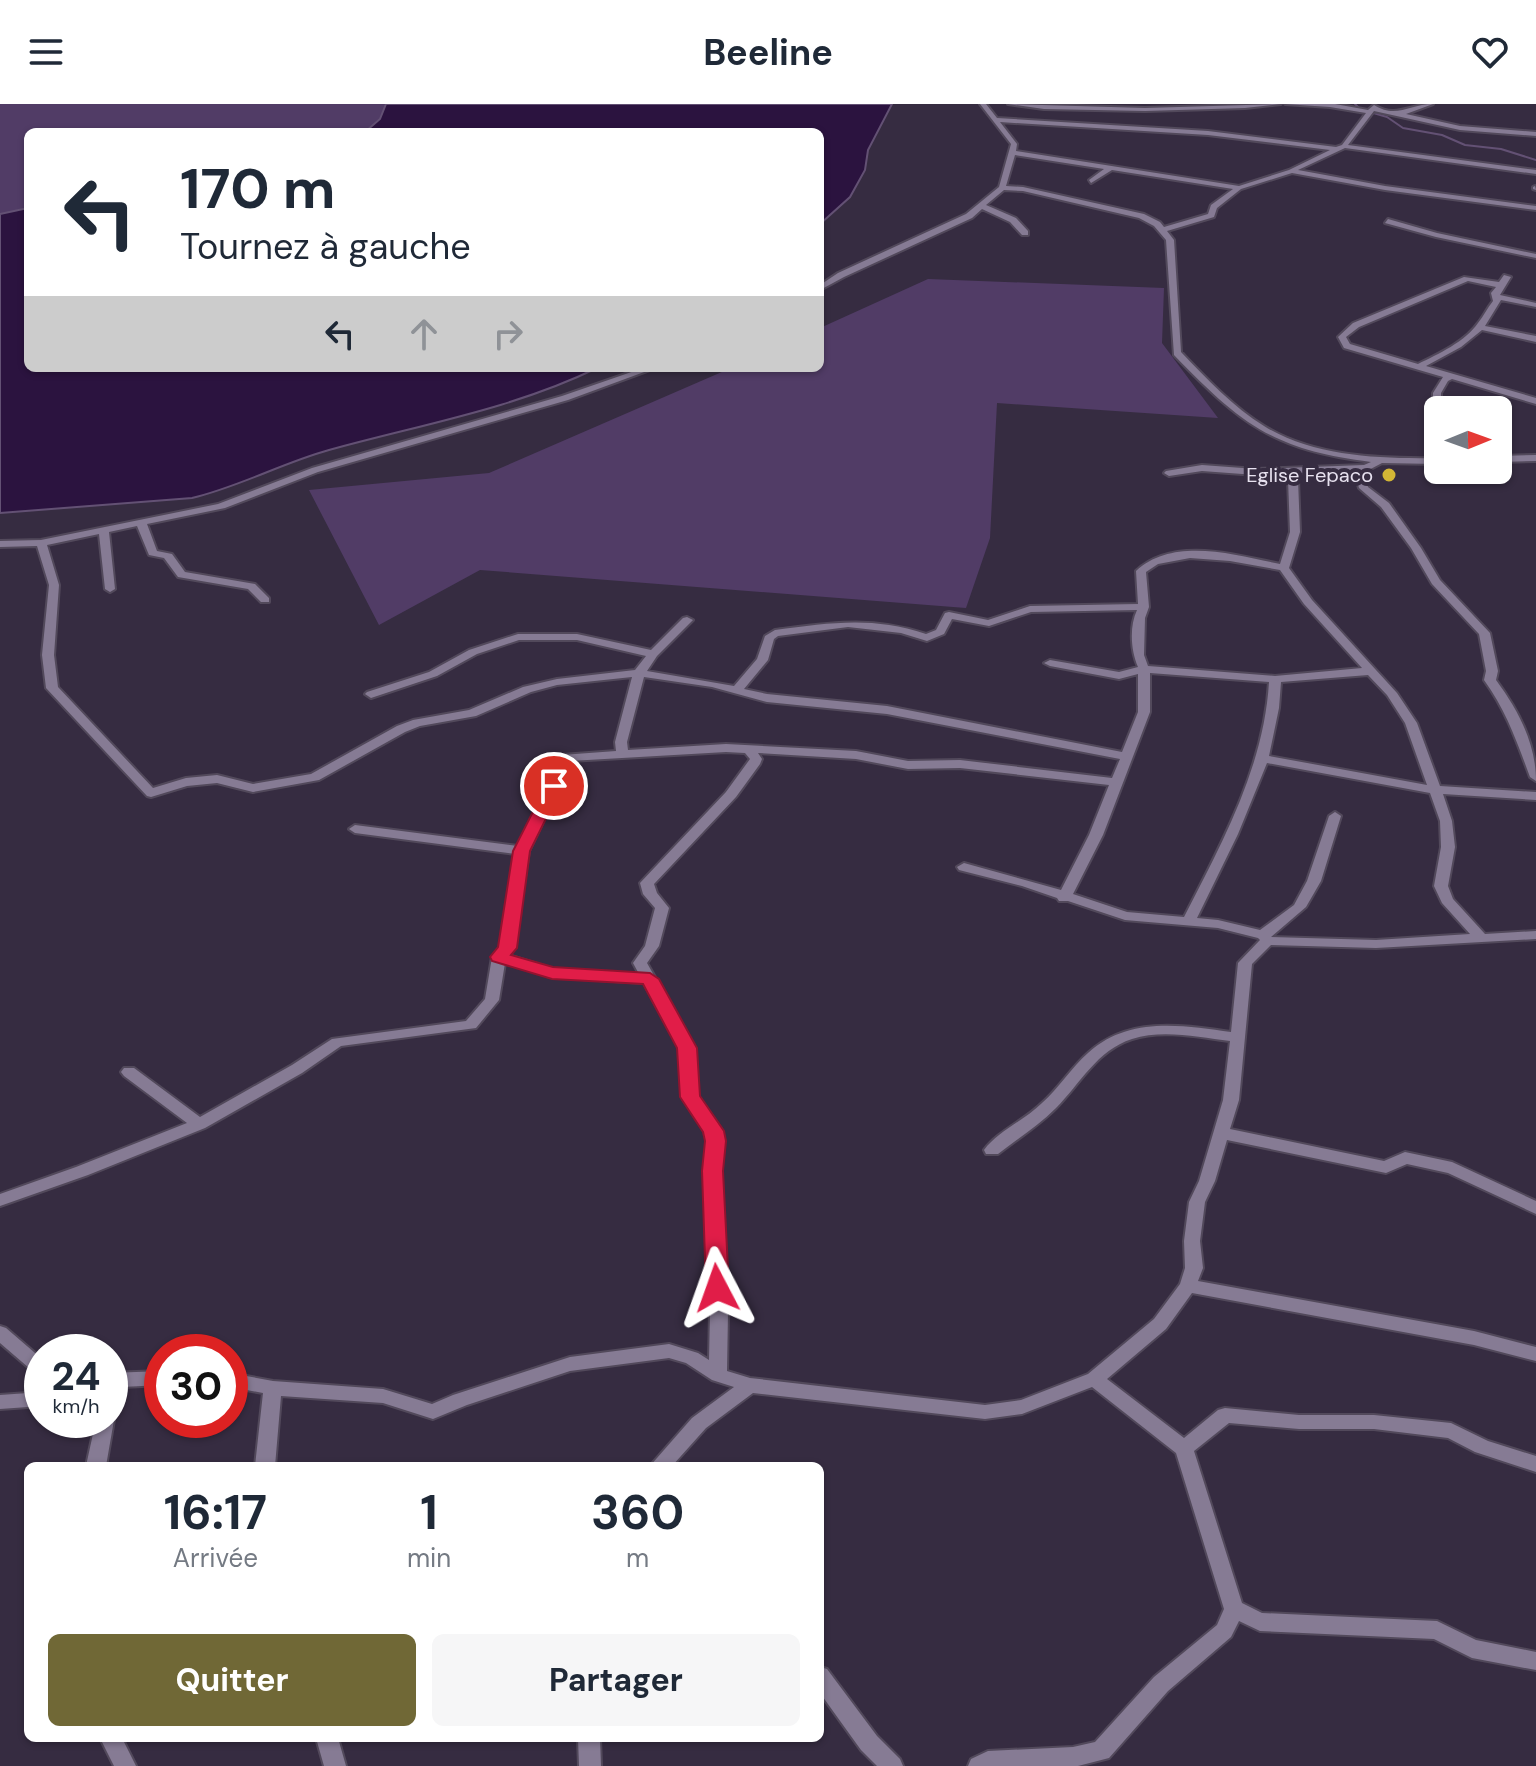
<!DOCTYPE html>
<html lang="fr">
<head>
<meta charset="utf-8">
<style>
	body { margin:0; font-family:"DM Sans",sans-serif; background:#f6f6f7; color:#1f2937; height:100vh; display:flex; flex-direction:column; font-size:30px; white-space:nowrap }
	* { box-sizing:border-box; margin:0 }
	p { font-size:26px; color:#747a83 }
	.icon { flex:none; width:44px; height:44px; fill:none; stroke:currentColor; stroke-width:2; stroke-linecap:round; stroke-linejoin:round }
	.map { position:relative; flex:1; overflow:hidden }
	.panel { position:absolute; left:24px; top:1358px; width:800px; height:280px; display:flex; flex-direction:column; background:#fff; border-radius:12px; box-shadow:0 2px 6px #0004 }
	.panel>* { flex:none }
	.hud { position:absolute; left:24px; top:24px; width:800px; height:244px; border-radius:12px; box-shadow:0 2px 6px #0004; background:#fff; color:#1f2937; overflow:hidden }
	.needle { width:52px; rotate:89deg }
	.fabs { position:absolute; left:1424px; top:292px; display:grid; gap:16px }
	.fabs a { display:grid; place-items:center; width:88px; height:88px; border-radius:12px; background:#fff; box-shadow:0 2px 6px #0004; font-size:40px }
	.speed { position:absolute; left:24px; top:1230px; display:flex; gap:16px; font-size:40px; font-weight:700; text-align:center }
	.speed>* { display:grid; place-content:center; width:104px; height:104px; border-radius:50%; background:#fff; box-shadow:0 2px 6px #0004; line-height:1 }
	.speed small { font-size:20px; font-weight:400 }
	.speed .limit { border:12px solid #d22; background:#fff; color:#111 }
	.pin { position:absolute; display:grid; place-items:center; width:68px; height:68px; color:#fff; margin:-34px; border:4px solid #fff; border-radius:50%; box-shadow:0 2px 8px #0007 }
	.me { position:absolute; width:88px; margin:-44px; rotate:356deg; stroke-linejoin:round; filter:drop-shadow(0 0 6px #0008) }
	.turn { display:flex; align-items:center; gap:28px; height:168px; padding:0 24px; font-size:36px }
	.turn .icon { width:104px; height:104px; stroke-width:2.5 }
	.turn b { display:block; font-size:56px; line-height:68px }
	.lanes { display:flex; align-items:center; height:76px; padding:0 24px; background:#0003; justify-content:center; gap:40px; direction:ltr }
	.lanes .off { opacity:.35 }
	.eta { display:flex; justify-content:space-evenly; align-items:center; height:136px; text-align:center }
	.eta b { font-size:48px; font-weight:700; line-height:56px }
	.primary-button { display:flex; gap:16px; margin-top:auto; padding:16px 24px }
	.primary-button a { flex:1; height:92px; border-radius:12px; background:#706836; color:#fff; font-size:32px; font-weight:700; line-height:92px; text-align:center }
	.primary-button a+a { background:#f6f6f7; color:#1f2937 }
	header { display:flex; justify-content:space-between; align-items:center; height:104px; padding:0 24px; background:#fff; font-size:36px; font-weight:700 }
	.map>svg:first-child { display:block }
</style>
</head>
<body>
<header><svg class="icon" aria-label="menu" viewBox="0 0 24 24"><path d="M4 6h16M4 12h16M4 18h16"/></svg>Beeline<svg class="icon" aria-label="heart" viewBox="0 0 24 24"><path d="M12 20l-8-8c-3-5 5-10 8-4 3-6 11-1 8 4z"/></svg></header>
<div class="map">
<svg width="1536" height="1662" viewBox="0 0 1536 1662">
	<rect width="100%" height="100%" fill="#362c41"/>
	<path fill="#513c66" d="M0,0H386L380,15L365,28H28V104L0,110Z
		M928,175L1164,184L1162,239L1218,314L997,299L990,434L966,504L480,466L379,521L309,386L489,369L731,264H820V224Z"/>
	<path fill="#2b133f" stroke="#635174" stroke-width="2" d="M386,0H892L868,46L865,66L850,93L820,120V28H365L380,15Z
		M28,104V264H597C513,305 419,321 329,346C282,359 239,383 192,394L0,409V110Z"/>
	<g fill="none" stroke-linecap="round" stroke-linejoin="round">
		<path stroke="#635174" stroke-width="2" d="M1355,0L1360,5L1387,13L1403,24L1442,31L1465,41L1501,45L1536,56"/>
		<g stroke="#52495b" stroke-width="4">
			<path id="street" d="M980,0H986L997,14L1208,27L1336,43L1342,41L1366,9L1330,3L1285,0H1335L1368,6L1374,1C1396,15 1410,0 1433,0L1406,10L1460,22L1536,28V32L1460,26L1374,7L1348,41L1536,66V70L1345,44L1298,66L1385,82L1536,102V106L1385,86L1292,69L1241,85L1217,104L1214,113L1167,127L1174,136L1181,248C1207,275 1233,303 1264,322C1314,353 1381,355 1438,354V360L1382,359L1363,369L1368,383L1389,399L1421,444L1440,476L1490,529L1498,567L1496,576C1518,606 1536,639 1536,677L1530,673C1517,638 1506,606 1484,576L1486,567L1479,530L1432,480L1411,444L1381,403L1359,384L1354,367L1301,369L1298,375L1300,428L1289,464L1312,496L1397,589L1417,619L1440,682L1536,688V696L1443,690L1452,717L1455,743L1448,782L1453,795L1485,830L1536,827V835L1376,844L1271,841L1252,860L1239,996L1230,1025L1384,1057L1405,1048L1452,1058L1536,1097V1110L1448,1069L1407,1060L1386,1069L1227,1036L1215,1077L1205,1098L1200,1137L1203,1164L1198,1177L1474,1227L1536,1243V1257L1474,1241L1192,1189L1166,1225L1107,1275L1184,1334L1218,1306L1225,1304L1299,1311H1374L1451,1319L1488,1337L1536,1352V1368L1475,1348L1448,1334L1374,1325H1299L1229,1319L1194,1347L1242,1499L1262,1509L1437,1517L1476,1536L1536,1548V1566L1472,1554L1434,1535L1260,1527L1239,1517L1231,1533L1168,1587L1109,1654L1078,1662H968L971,1655L988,1647L1073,1643L1095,1638L1154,1573L1217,1521L1224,1505L1176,1349L1092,1283L1022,1310L985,1315L753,1289L706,1324L672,1362H650L692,1314L734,1283L712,1276L686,1259L669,1254L570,1267L467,1301L433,1315L383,1299L281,1292L275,1362H255L263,1289L230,1283V1269L273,1277L383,1285L432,1300L453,1291L570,1253L669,1240L698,1249L709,1256L710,1208L704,1067L708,1037L706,1028L682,993L679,944L644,879L552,873L505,859L499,896L476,924L341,942L302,969L205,1024L88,1071L0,1102V1090L76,1063L187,1019L124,972L121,968L124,964H134L200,1013L292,961L332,935L466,917L485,895L492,853L500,843L515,750L355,729L349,725L355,721L518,742L548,682L551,663L562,651L616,647L615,638L632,573L557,581L531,588L476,612L420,622L405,628L319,676L253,688L217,679L187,682L151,693L147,692L46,584L42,551L49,481L37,442L0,443V437L41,436L218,400L312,364L562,292L643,264H655L568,296L318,368L225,404L147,420L157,447L172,450L185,468L255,480L269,494V498H261L248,485L178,473L164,454L149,451L137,422L109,428L115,485L110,488L105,485L99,430L47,441L59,481L54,551L58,583L153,684L186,674L217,671L253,680L311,670L397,622L413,616L469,606L523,583L557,575L635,566L646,552L577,536H519L477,550L437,572L371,594L365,590L367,588L429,568L469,546L518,530H577L651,546L683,514L687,513L693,516L657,552L647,567L734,582L757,555L765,532L775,526C831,519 871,512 926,530L936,526L945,509L949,508L988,516L1030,502L1138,500L1136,467C1173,432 1236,451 1280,460L1290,428L1288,375L1291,370L1256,371L1202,367L1169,372L1164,369L1166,367L1202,361L1256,365L1364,361L1371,358C1273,346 1241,320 1174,251L1166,136L1154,122L1139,114L1023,87L1004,86L986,101L1016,114L1028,127V131H1022L1010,118L982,105L972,114L844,173L820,186V181L838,169L966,110L999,83L1011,40ZM1000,18L1208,31L1330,46L1289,66L1239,82L1016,47L1017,40ZM1015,51L1104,65L1089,76L1091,79L1112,66L1233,85L1211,101L1208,110L1164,123L1160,118L1144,110L1023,83L1006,82ZM1190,454L1230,457L1280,466L1304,500L1362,564L1275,572L1148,562L1144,551L1145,514L1149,503L1146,468L1158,460ZM1137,506C1129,523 1131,547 1138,563L1119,568L1050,556L1044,559L1050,562L1119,575L1138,570V608L1122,648L887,602L767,590L744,585L768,556L774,535L778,532L848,523L901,529L927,537L944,530L952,515L989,522L1031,508ZM1150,569L1269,578C1264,663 1222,739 1184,813L1127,808L1073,790L1103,731L1150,608ZM1368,571L1387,591L1405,619L1427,681L1269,652L1279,604L1281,578ZM644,573L712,583L767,598L887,610L1120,655L1112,674L960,656L908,657L856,647L726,640L628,646L627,638ZM726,648L745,649L750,655L726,688L640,779L643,790L655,804L645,842L633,859L639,870L553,865L508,851L514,844L529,747L560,682L563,664L570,657ZM758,649L856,655L908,665L960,664L1109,681L1089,731L1061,786L964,759L957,763L959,766L1022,782L1057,794L1059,797H1068L1125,816L1218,824L1258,834L1260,836L1238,859L1231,928C1182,921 1128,912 1088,949C1071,964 1059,984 1042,999C1025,1016 998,1027 984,1046L986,1050H998C1017,1035 1038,1022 1056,1004C1080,980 1097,946 1132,935C1162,925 1199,933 1230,937L1223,996L1199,1077L1189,1098L1184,1137L1185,1164L1180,1180L1154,1215L1088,1270L1021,1296L985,1301L750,1274L727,1267L728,1208L720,1067L724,1037L722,1027L698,992L695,944L647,859L659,842L669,804L657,789L654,780L736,693L760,660L762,655ZM1267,659L1430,689L1440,717L1441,743L1434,782L1442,799L1470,830L1376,836L1271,833L1306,803L1321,777L1341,712L1335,708L1329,712L1307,777L1294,801L1260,826L1218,816L1197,814L1238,730Z
				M1008,0L1145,4L1281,0L1245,4L1145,7L1044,5Z
				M1535,82L1536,86L1533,85V83Z
				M1388,115L1437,129L1536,150V154L1436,133L1385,119Z
				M1504,171L1511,173L1500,191L1536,199V203L1501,196L1485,222L1536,232V238L1482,226L1461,243L1426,262L1536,294V300L1452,275L1448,277L1441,289V306H1438V332H1433V289L1443,273L1344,244L1338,233L1353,219L1464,173L1499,178ZM1468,177L1496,183L1491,189L1493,197C1487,204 1484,212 1478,219C1465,238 1438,250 1418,260L1350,240L1346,233L1359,223Z
				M1536,351V357L1498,358V352Z
				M0,1222L6,1224L42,1255V1272L36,1270L0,1239Z
				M162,1267V1281L122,1283L116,1299L110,1301V1269Z
				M42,1288V1302L0,1305V1291Z
				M110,1310L114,1316L106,1362H86L96,1316H110Z
				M820,1563L827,1565L877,1632L900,1655L903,1662H877L861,1646L820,1589Z
				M100,1634H122L136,1662H114Z
				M316,1634H338L346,1662H324Z
				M578,1634H600L601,1662H579Z"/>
		</g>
		<use href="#street" fill="#867b94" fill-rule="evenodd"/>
	</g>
	<path fill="#e11d48" stroke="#92132f" stroke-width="2" d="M554,677L562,682L530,747L517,844L511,851L553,863L650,869L659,875L697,944L700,992L724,1027L726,1037L723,1067L729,1184L725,1190L717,1192L709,1190L706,1184L702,1067L705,1037L703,1028L680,993L677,944L643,880L552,875L492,857L490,853L498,843L513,747L546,682Z"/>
	<circle fill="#d3b635" stroke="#362c41" stroke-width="3" cx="1389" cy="371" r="8"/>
	<g text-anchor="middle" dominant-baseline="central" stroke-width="8" stroke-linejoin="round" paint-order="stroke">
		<g font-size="20" fill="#e7e1ef" stroke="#362c41" text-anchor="end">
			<text x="1373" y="371">Eglise Fepaco</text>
		</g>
	</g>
</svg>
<div class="fabs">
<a><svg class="needle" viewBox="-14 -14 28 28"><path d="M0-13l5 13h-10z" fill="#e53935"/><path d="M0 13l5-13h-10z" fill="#747a83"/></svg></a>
</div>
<div class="speed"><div>24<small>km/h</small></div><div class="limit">30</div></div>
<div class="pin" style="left:554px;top:682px;background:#d93025"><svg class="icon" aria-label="arrive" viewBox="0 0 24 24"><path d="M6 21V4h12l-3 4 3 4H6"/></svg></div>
<svg class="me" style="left:717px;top:1184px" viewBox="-20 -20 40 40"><path d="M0-17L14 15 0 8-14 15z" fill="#e11d48" stroke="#fff" stroke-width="4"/></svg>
<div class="hud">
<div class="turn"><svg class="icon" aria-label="left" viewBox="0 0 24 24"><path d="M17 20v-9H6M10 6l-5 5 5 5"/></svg><div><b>170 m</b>Tournez à gauche</div></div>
<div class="lanes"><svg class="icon" aria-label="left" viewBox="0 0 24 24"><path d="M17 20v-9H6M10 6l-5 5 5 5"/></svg><svg class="icon off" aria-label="ahead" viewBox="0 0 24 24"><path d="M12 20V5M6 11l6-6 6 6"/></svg><svg class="icon off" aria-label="right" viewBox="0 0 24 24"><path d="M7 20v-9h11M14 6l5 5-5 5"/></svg></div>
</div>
<section class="panel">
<div class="eta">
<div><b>16:17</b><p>Arrivée</p></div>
<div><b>1</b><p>min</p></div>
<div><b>360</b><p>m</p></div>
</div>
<div class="primary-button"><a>Quitter</a><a>Partager</a></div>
</section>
</div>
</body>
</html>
